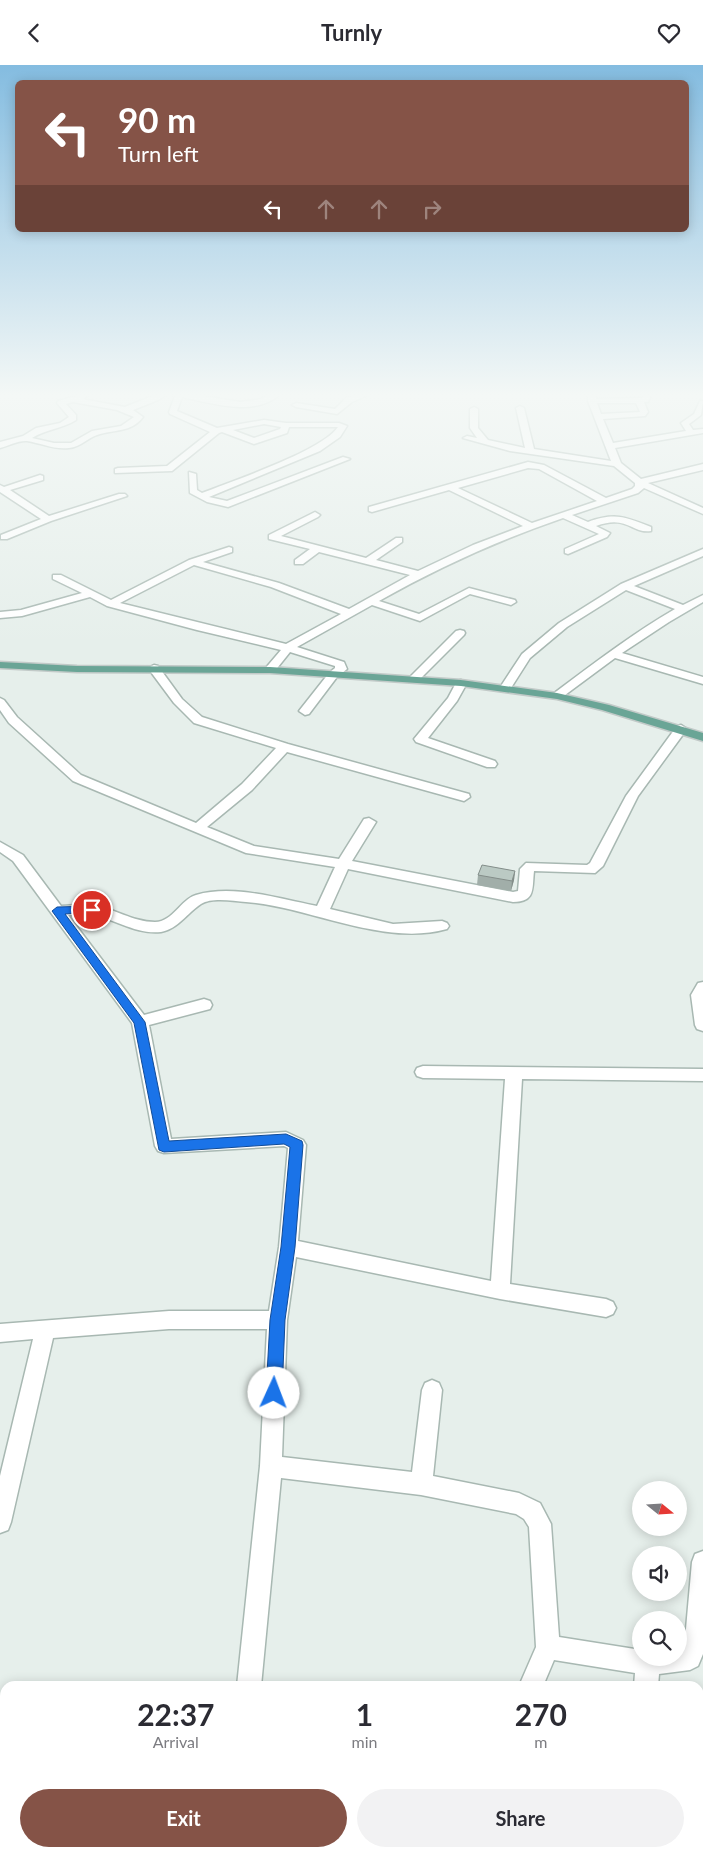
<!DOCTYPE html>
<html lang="en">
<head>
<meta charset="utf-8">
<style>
	body { margin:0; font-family:Lato,sans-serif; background:#f2f2f3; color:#2b2b33; height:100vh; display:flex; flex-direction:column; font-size:19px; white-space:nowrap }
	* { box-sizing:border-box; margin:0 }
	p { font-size:16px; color:#7c7c81 }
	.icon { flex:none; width:28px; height:28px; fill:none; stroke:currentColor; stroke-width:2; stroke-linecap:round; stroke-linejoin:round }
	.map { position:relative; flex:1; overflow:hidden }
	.panel { position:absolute; left:0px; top:1616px; width:704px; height:176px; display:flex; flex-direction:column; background:#fff; border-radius:15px 15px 0 0; box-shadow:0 2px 12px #0003 }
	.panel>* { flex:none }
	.guide { position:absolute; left:15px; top:15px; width:674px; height:152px; border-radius:8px; box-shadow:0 2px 12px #0003; background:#855347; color:#fff; overflow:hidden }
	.needle { width:32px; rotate:108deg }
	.buttons { position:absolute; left:632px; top:1416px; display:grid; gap:10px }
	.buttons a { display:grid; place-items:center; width:55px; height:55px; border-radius:50%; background:#fff; box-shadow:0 2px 12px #0003; font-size:25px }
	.pin { position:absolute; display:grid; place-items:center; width:42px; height:42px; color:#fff; margin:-21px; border:2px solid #fff; border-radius:50%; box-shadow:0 1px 5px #0007 }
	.me { position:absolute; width:55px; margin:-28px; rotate:2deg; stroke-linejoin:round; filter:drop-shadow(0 0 4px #0008) }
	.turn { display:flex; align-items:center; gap:18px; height:105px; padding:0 20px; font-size:22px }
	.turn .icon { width:65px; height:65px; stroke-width:2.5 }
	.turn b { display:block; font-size:35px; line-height:42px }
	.lanes { display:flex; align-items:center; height:48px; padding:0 20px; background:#0003; justify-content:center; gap:25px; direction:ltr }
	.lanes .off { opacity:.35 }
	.eta { display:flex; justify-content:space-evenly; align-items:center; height:85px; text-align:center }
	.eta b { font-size:30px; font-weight:700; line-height:35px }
	.button { display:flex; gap:10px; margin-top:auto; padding:10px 20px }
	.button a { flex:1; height:58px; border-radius:30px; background:#855347; color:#fff; font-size:20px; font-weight:700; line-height:58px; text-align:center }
	.button a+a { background:#f2f2f3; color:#2b2b33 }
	header { display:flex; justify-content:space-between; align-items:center; height:65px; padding:0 20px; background:#fff; font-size:22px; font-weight:700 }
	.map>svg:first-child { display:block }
</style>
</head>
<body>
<header><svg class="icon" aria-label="back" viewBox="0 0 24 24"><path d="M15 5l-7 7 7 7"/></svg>Turnly<svg class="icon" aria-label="heart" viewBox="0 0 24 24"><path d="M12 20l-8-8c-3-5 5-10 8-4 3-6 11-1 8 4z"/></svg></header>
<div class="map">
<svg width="703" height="1792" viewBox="0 0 703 1792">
	<rect width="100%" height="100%" fill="#e6efeb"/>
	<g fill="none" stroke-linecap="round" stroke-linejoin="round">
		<g stroke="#a8b8b2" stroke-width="3">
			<path id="minor" d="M160,328H169L158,335L133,345L143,352C131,368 114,364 97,370C87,373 81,382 69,383C54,385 41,378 27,376C19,375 8,381 0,383V377L23,371L36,363L60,358L69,352L57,338L58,336L83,329L87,331L82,334L125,342ZM73,337L117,345L134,352L121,361L92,366L71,378H54L32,373C46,364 62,364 76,355V350L66,339Z
				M169,328H185L240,337L261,334L272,328H281C257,353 211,338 182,332L177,346L217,363L264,355L286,358H339L347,361L340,372L320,386L209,432L227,436L343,392L350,394L228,442L207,437L190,428L189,407L196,409L197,425L202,428C232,416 322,386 338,362H289L287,368L254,379L222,367L219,368L172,406L115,408V404L118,403L167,401L210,367L170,349L169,347L175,331ZM264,359L281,362L280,364L254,373L233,365Z
				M361,328H372L352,337L337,349L296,342L292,340L296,338L335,344L346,333Z
				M588,328H596V334L642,333L644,328H652L648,337H644L648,347L645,351L603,354L613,378L686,366L681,358L694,349L700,336H703L701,350L689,359L693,365L703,364V368L615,383L621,398L641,414L703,399V405L648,418L703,443V449L644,423L638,428L572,450L588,457C615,447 626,452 651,462V466C632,469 627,449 596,461L610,468L607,472L568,489L565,488V484L599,469L563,453C499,475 439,502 379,536L419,549L469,523L515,535L516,537L511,540L470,529L420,556L372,540L297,582L344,597L347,604L337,612L309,649L305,650L299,646L329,608L335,603V601L290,587L274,607H266L264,605L281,585L197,565L107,541L90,532L22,551L0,553V547L21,545L82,528L53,514V510H61L111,535L189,495L229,482L232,483V487L203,497L279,518L349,544L410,510L319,487L303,499H295V495L310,484L269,474V470L315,447L320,450L318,452L281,471L366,493L396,473H402V477L376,495L418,506L473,480L523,461L449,425L372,447L369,446V442L528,397L544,400L606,433L632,424L635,421V418L614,401L510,386L463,373L467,371L477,373L470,363V344L474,342L478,344V363L488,375L525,383L516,343L520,341L524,343L534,384L611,396L588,336ZM597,338H636L640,347L601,349ZM528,403L539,404L597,436L532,458L458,423ZM194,500L271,522L341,549L286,579L120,538Z
				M40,410L43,411V415L10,425L49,451L119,429H125L127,431L51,456L7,474H1V470L41,454L0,427V420L4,422Z
				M703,484V491L634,521L683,540L703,530V537L669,557L622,588L703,612V619L615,593L561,633H553L551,631L553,629C593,599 632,569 675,544L626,525L567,562L530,593L509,626H501L499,624L522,589L559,558L621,519Z
				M460,565L464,566L465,568L464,570L417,617H409L407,615L456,566Z
				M154,600L158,601L182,634L202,652L288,679L469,729L470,732L464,736L287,687L252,725L207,762L254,781L339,794L364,754L369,753L376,757L352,796L513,827L518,826L520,804L526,798L587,800L590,798L626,731L677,661L681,660L687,664L638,731L603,801L595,808L534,806C532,823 536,837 513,837L348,804L330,844L393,859L442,856L447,858L449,861L447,864C384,882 310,842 246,837C233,836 212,832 201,839C187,848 178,864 161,867C136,870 114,853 91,850C84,849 76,850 68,850L144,950L204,934L210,936L212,940L210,944L149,960L171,1074L286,1067L303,1075L306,1080L298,1176L491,1216L505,1014L423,1013L417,1011L415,1007L417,1003L423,1001L703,1004V1016L522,1014L510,1219L606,1234L613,1237L616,1243L613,1249L606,1252L500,1234L296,1192L287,1255L282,1392L412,1407L422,1325L425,1318L432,1315L439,1318L442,1325L433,1411L519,1428L540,1438L551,1459L559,1572L641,1585V1592H679V1582H681L686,1564L692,1497L695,1489L703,1486V1589L698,1601L690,1605L659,1609L658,1621H634L635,1608L554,1595L543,1621H519L536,1582L529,1462L524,1454L516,1449L421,1430L281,1413L261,1621H237L260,1401L267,1264H169L53,1273L11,1457L8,1465L0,1468V1411L33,1274L0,1277V1259L169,1246H269L279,1182L288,1083L284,1081L164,1088L158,1086L155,1081L132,958L13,796L0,787V777L23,790L61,841C71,841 82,839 92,840C114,843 133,857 155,857C173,857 181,834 196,830C234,819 280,834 317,841L335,802L246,788L73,716L9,658L0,645V633L4,635L17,652L81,710L196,758L242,719L276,683L194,658L174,638L148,603Z
				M461,615L467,618L457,636L428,673L495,696L497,699L495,702H487L416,677L414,674L448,633L457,616Z
				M703,917V966L697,964L695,960L691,930L698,918Z
				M699,1784L702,1792H673L672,1788H699Z
				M220,1788H246L245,1792H219Z
				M503,1788H529V1792H503Z"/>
		</g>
		<g stroke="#c2cac8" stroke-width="3">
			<path id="major" d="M0,597L77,601L270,602L461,615L557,628L609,640L703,668V676L602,645L557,634L461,621L270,608L77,607L0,603Z"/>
		</g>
		<use href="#minor" fill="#fff" fill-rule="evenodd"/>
		<use href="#major" fill="#6aa596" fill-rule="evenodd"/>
	</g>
	<path fill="#a1aea9" d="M515,806L514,815L511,826L477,820L478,810Z"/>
	<path fill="#838d89" d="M515,806L514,815L511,826L512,816Z"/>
	<path fill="#bbcac4" stroke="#838d89" d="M482,800L515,806L512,816L478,810Z"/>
	<linearGradient id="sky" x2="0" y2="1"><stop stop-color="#84bce0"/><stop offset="0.57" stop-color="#f4f8f6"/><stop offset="1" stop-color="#f4f8f6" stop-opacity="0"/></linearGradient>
	<rect width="703" height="579" fill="url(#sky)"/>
	<path fill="#1a73e8" stroke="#114b97" d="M92,841L98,845L96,847L65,849L145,957L169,1076L286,1069L302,1076L303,1080L295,1182L285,1255L282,1328L279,1333L274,1335L268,1333L266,1328L270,1255L281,1182L290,1082L284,1079L164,1087L159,1085L134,958L52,846L57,842Z"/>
</svg>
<div class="buttons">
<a><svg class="needle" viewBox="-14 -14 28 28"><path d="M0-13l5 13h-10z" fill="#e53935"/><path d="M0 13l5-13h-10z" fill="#7c7c81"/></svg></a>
<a><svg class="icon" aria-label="sound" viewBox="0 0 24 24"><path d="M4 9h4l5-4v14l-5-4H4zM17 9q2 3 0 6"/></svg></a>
<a><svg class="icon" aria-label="search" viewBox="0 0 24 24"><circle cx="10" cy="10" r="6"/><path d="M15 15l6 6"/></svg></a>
</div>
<div class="pin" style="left:92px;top:845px;background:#d93025"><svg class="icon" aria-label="arrive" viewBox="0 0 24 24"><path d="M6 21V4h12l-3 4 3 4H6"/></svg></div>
<svg class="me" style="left:274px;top:1328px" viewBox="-20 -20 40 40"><circle r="19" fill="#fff"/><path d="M0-13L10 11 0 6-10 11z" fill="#1a73e8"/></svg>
<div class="guide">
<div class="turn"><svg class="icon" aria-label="left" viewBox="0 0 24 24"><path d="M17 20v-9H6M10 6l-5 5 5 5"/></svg><div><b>90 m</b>Turn left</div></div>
<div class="lanes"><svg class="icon" aria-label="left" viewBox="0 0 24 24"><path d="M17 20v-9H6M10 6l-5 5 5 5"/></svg><svg class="icon off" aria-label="ahead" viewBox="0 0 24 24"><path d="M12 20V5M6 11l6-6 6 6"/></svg><svg class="icon off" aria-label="ahead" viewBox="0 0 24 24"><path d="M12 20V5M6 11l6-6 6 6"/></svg><svg class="icon off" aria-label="right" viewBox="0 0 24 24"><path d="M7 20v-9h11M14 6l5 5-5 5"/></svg></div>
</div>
<section class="panel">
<div class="eta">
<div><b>22:37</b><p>Arrival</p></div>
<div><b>1</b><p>min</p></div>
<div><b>270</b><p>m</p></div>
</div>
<div class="button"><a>Exit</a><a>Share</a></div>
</section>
</div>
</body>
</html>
